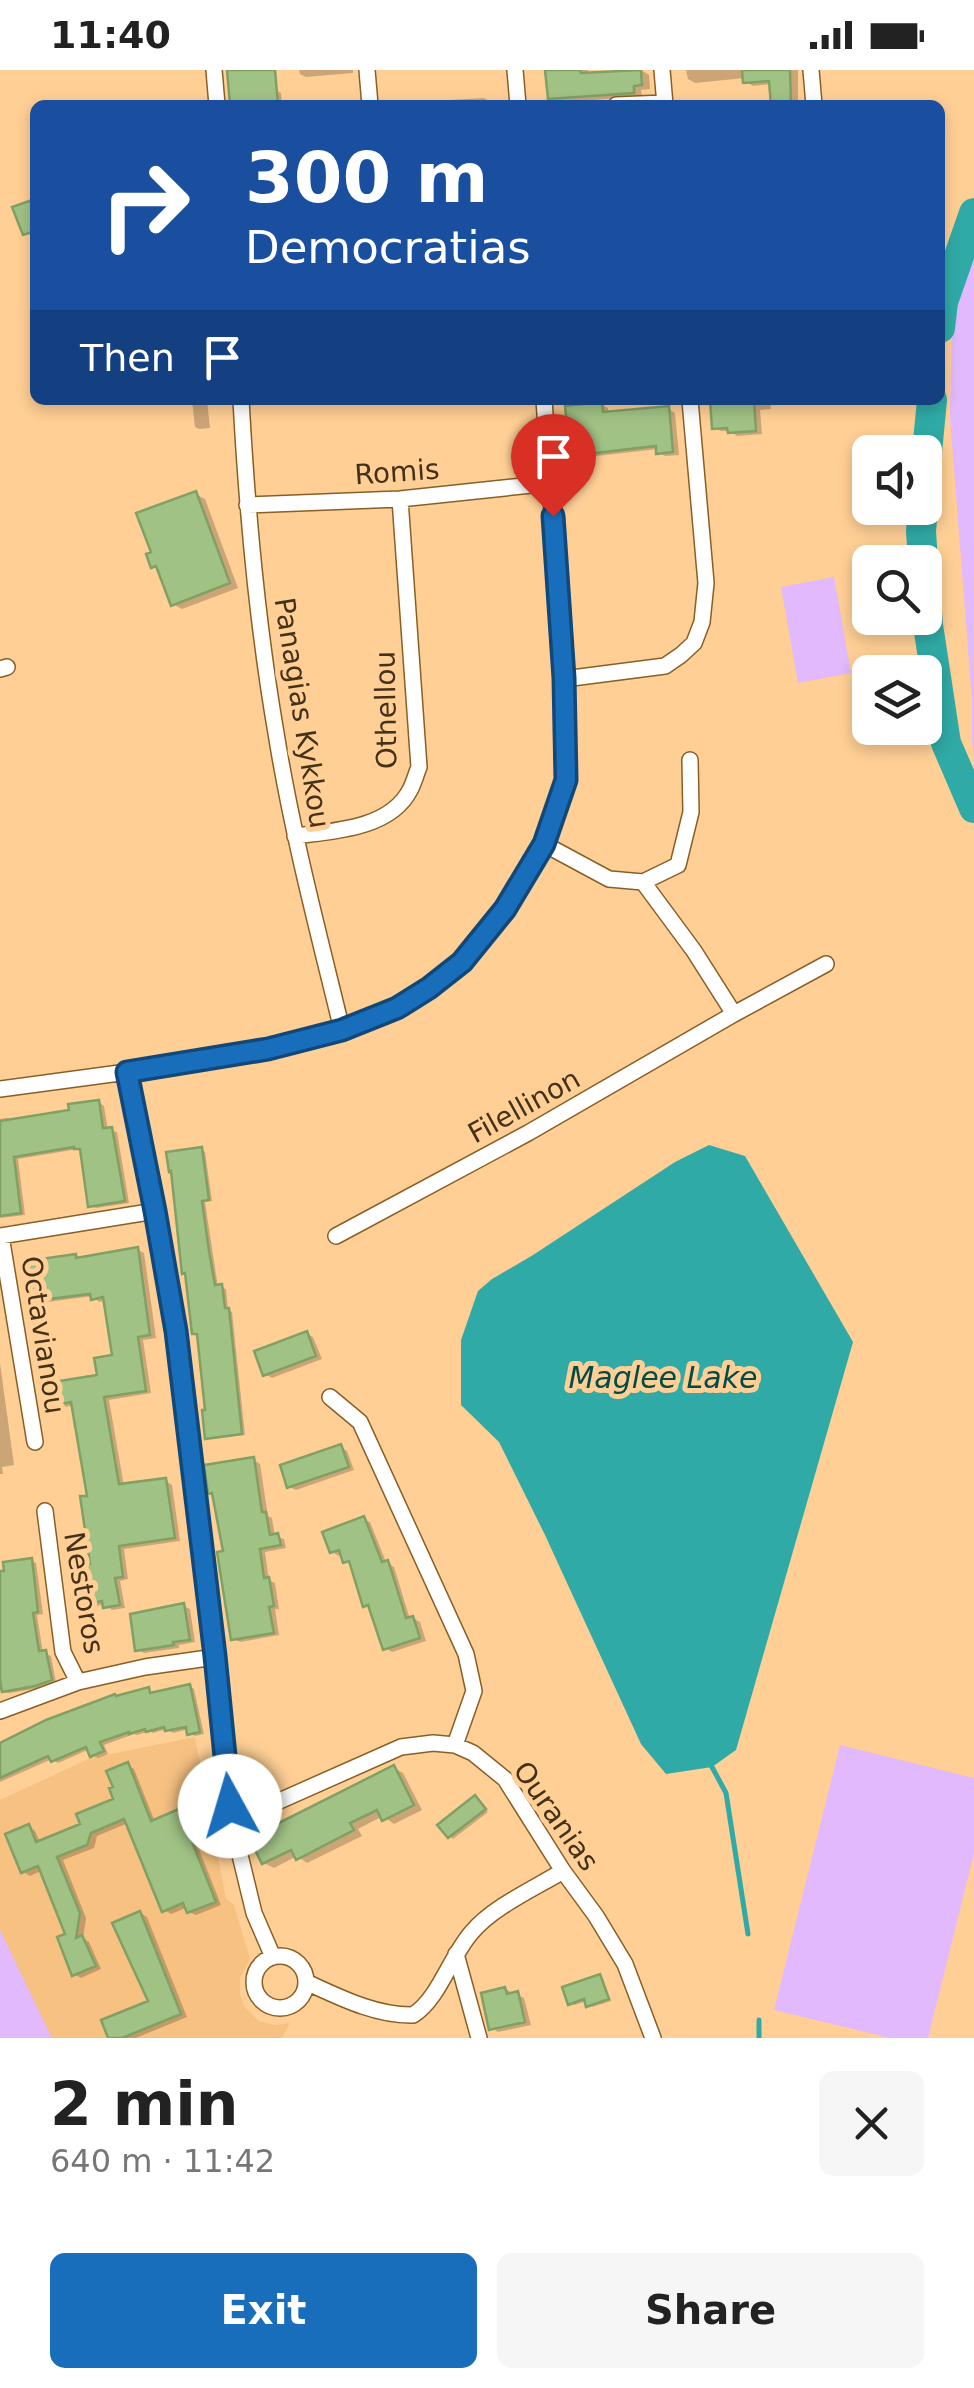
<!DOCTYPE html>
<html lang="en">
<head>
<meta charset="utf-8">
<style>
	body { margin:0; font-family:"DejaVu Sans",sans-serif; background:#f6f6f6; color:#222; height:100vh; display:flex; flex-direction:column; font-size:38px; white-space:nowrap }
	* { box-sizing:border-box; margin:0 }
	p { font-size:32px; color:#767676 }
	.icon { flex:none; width:55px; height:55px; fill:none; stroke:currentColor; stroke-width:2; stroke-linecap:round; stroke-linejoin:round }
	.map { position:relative; height:1968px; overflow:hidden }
	.panel { display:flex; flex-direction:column; background:#fff; flex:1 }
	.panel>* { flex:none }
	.banner { position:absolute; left:30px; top:30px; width:915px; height:305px; border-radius:15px; box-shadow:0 5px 15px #0003; background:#1a4fa0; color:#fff; overflow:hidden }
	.buttons { position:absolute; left:852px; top:365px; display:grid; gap:20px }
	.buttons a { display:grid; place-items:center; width:90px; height:90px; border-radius:15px; background:#fff; box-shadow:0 5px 15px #0003; font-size:50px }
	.pin { position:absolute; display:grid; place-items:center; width:85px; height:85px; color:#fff; margin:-102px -42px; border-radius:50% 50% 50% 0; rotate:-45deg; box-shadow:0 0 10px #0007 }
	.pin .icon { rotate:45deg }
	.me { position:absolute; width:110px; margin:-55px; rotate:354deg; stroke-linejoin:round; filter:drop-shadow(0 0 8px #0008) }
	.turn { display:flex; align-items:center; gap:35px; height:210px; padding:0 50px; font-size:45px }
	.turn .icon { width:130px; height:130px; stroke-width:2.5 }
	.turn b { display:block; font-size:70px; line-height:85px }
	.then { display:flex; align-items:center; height:95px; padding:0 50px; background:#0003; gap:20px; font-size:38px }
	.round { display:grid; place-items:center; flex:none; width:105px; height:105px; border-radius:15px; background:#f6f6f6 }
	.overview { display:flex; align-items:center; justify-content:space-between; height:170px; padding:0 50px }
	h1 { font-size:60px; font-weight:800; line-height:75px }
	.cta { display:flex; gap:20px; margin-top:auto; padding:20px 50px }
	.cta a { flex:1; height:115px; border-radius:15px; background:#196ebc; color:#fff; font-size:40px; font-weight:800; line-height:115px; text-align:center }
	.cta a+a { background:#f6f6f6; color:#222 }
	.status { display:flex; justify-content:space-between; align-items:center; height:70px; padding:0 50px; background:#fff; direction:ltr }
	.status svg { height:28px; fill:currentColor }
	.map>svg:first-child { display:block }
</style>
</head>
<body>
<div class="status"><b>11:40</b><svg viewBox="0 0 49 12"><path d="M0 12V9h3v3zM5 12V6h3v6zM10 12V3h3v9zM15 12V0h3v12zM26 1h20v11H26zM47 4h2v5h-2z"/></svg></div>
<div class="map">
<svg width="974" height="1968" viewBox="0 0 974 1968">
	<rect width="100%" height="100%" fill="#ffcf95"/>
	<path fill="#f6c181" d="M195,1667L226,1829L234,1835L250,1889L240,1908V1925L244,1936L259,1951L275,1955L290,1953L282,1968H0V1730L91,1688Z"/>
	<path fill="#e1b9fc" d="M974,149V689L972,671V630L950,348L952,238Z
		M834,507L851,603L798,613L781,517Z
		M840,1675L974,1708V1783L928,1968H890L774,1940Z
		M0,1860L52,1968H0Z"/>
	<path fill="#30aaa6" d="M709,1075L745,1086L853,1272L736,1680L712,1697L666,1704L641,1674L545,1465L499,1372L461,1335V1270L478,1221L492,1209L533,1185L675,1092Z"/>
	<path fill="#0003" d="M229,0H272L276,20L281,23L282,35H233Z
		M299,0H353V3L306,7L300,4Z
		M548,0H588V5L641,0L649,5L650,19L641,20L642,26L558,33L550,28Z
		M686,0H798V35H773L772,14L753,16L746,12L745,8L695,13L688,9Z
		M484,28L491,32L492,35H442L450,34L449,30Z
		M116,30L125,35H103Z
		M192,330H207L210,358L199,359L195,357Z
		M712,330H770L771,339L760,340L762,364L737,366L730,361H721L714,357Z
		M601,334L608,338V344L669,339L675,343L679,385L665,386L659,382L658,379L579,388L573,384Z
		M195,424L205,429L238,518L182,539L173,534L160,500L153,496Z
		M99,1032L104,1036L108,1060L117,1062L129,1133L96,1138L90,1135L83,1082L78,1079L18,1089L25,1145L0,1148V1049L7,1048L13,1051L71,1042Z
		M201,1080L205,1082L212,1131L205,1132L218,1217L226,1219L228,1240L232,1242L245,1365L212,1369L208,1367V1342L200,1266L195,1263Z
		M137,1179L144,1183L156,1268L143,1270L151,1323L109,1330L124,1416L166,1411L172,1415L180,1471L124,1479L128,1509L120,1511L125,1538L112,1540L105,1534L91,1537L85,1533L93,1496L90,1428L74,1335L66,1337L59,1333L100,1307L115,1287L106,1230L99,1232L93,1226L40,1233L34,1230L75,1187L80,1190Z
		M307,1264L313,1267L322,1289L272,1308L265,1304Z
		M0,1293L14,1395L2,1397L3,1404H0Z
		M340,1377L347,1381L354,1400L296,1420L289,1417Z
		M254,1390L260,1394L268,1446L272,1448L275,1466L284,1469L286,1478L265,1482L269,1510L275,1513L279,1539H275L279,1565L240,1572L234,1569L226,1483Z
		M363,1449L370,1452L386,1492L394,1497L410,1549L413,1548L420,1552L426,1571L392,1582L385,1578L372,1539L365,1535L353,1496L345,1491L343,1484L339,1486L332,1482Z
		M31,1491L36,1493L43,1544L37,1545L43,1583L51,1586L56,1612L41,1618L9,1623L0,1621V1504Z
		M184,1536L190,1539L195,1572L179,1575V1578L144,1583L137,1579Z
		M189,1616L194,1619L204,1664L195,1666L190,1663L189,1659L173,1663L167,1659L153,1663L150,1661L137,1665L134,1664L104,1675L108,1684L98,1688L92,1685L90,1679L58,1693L52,1689L0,1712V1676L149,1620L155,1624Z
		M127,1695L134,1699L155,1752L179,1742L186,1746L221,1835L196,1845L189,1842L188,1837L171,1844L164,1840L128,1753L97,1766L94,1778L63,1790L86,1848L83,1868L89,1872L101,1899L81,1908L74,1904L68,1865L43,1800L30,1806L23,1802L29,1757L35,1761L40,1772L84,1755L116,1730Z
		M394,1698L403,1703L422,1740L394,1754L383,1746L358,1759L362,1766L307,1793L297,1786L274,1798L264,1793Z
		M476,1728L488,1742L453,1769L449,1766Z
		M140,1843L147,1847L187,1947L136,1968H111L151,1932Z
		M599,1906L603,1909L611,1931L592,1937L587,1931L574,1935L570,1933Z
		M505,1919L524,1928L531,1955L498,1962L492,1958Z"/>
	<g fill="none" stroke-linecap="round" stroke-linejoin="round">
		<path stroke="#30aaa6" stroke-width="5" d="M712,1697L726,1723L748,1864
			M759,1968V1950"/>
		<path stroke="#30aaa6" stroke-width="30" d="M940,258L943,232L974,143
			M925,403L932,330
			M923,438L921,461L923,492
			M925,513L928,555L946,673L974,738"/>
	</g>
	<path fill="#a1c285" stroke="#80a064" stroke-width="2.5" d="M227,0H275L278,35H230Z
		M545,0H580L581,3L641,0L642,15L634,16V23L548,29Z
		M742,0H790L791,35H771L769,11L743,13Z
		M35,129V161L23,165L12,137Z
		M710,330H754L756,361L728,363L727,358L712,359Z
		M602,332L603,342L669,336L673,382L656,384V376L570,386L565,336Z
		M196,421L230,513L171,536L156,496L151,498L146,484L151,482L136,443Z
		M99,1030L103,1058L112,1057L125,1131L88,1137L80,1079H74V1077L14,1087L21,1143L0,1146V1051L69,1040L68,1034Z
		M202,1077L209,1130L202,1131L209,1181L215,1215L222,1214L225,1238H229L242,1364L205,1369L202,1340H205L197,1264H192L185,1203L182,1204L171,1101L169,1102L166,1082Z
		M138,1177L150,1265L138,1267L146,1321L104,1327L119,1414L166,1408L175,1468L119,1476L123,1507L115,1508L120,1535L103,1538L102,1531L82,1535L76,1496L90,1494L80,1426H87L71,1332L57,1335L53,1312L97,1305L94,1288L112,1285L103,1227L91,1230L90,1224L32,1231L27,1191L76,1184V1188Z
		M307,1261L316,1286L263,1306L254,1281Z
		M341,1374L349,1397L287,1418L280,1395Z
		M254,1387L262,1442H266L270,1465L278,1463L281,1475L260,1479L264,1508L269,1507L274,1536L269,1537L274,1563L231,1570L217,1482L223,1481L212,1423L208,1424L204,1395Z
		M364,1446L382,1492L388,1490L406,1548L413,1546L420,1568L383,1580L368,1535L363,1537L349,1491L343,1493L339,1480L330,1483L322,1462Z
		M32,1488L38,1542L33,1543L39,1581L46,1580L52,1610L35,1616L2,1622L0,1609V1501H4L3,1492Z
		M184,1533L190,1570L173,1572L174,1575L135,1581L130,1544Z
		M190,1614L200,1662L187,1665L186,1657L165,1661L164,1657L146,1662L145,1659L129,1664V1662L100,1672L104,1681L90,1687L86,1677L51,1692L48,1686L0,1708V1673L46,1650L115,1624L116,1626L149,1617L150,1623Z
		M128,1692L151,1751L179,1739L216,1832L187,1843L183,1833L162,1842L124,1749L91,1763L87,1775L57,1787L80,1843L76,1868L82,1865L96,1896L72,1906L57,1867L65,1864L38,1796L21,1803L5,1764L29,1754L36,1772L80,1754L76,1744L113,1729L109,1718L113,1717L106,1701Z
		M394,1695L414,1735L382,1751L377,1740L350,1753L354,1760L296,1790L291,1780L262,1794L249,1768Z
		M475,1725L486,1739L448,1768L437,1755Z
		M140,1841L181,1944L122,1968H108L101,1950L148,1931L112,1853Z
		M600,1904L609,1929L586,1937L584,1929L568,1935L562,1917Z
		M505,1917L507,1924L518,1921L525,1952L489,1960L481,1923Z"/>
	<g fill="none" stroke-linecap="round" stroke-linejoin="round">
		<g stroke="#895f25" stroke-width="18">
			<path id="minor" d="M214,0L217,35
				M367,0L370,35
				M515,0L518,35
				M662,0L665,35
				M811,0L814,35
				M616,35L664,33
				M241,330C247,441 257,553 276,663C292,763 318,861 342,960
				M247,435L400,429L551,413
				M0,599L7,597
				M564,609L665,596L681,585L694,573L702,552L706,513L690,330
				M295,766C333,761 390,759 410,720C414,713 416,704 419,697L400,429
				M544,774L609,809L643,812L678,795L691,742L690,690
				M734,944L826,894
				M127,1002L155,1141L175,1261L215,1587L232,1752L254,1843L273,1887
				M0,1019L127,1002L268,979L342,960L397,937L429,918L462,892L505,839L544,774L566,710L564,609L544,330
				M0,1166L155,1141
				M1,1166L35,1372
				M336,1166L528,1063L734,944L694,881L643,812
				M330,1327L360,1352L466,1584L474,1621L455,1675
				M45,1441L63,1582L78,1612
				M0,1641L78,1612L145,1597L215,1587
				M232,1752L401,1677L433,1673L455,1675L473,1683L505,1709L563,1801L596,1846L625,1894L653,1968
				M456,1884L479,1968
				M254 1912a26 26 0 1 1 52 0a26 26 0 1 1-52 0Z
				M306,1912C339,1927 376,1946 413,1945C439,1929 451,1885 472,1862C493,1837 535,1818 563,1801"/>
		</g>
		<use href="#minor" stroke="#fff" stroke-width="15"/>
	</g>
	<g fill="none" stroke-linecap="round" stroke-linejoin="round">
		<g stroke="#10487a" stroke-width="25">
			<path id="route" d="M230,1736L215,1586L176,1261L155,1141L127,1002L268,979L342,960L397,938L429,918L462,892L505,839L544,774L566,710L564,608L553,446"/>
		</g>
		<use href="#route" stroke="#196ebc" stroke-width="18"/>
	</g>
	<g text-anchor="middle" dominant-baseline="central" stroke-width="10" stroke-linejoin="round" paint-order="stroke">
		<g font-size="28" fill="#443119" stroke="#ffcf95">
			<text transform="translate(397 402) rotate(-4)">Romis</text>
			<text transform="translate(386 640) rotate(-91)">Othellou</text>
			<text transform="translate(302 643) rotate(81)">Panagias Kykkou</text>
			<text transform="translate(524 1036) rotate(-29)">Filellinon</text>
			<text transform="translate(43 1265) rotate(81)">Octavianou</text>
			<text transform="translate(84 1523) rotate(80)">Nestoros</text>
			<text transform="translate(556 1746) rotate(55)">Ouranias</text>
		</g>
		<g font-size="30" font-style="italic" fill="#014b49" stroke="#ffcf95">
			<text x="663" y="1307">Maglee Lake</text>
		</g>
	</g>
</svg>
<div class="buttons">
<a><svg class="icon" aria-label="sound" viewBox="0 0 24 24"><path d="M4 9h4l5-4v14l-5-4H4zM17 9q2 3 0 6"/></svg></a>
<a><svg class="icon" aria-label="search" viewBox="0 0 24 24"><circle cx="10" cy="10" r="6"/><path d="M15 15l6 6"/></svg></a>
<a><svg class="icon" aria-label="layers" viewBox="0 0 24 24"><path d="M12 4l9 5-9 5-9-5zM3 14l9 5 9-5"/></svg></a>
</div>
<div class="pin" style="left:553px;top:446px;background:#d93025"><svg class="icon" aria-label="arrive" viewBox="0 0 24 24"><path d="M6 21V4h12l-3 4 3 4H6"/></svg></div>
<svg class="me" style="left:230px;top:1736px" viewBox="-20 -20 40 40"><circle r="19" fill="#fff"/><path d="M0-13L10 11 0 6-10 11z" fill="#196ebc"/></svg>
<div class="banner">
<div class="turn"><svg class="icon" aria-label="right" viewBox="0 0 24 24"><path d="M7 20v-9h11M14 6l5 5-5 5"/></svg><div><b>300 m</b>Democratias</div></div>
<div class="then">Then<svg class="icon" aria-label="arrive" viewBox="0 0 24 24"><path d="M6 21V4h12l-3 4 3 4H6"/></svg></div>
</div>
</div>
<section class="panel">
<div class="overview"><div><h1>2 min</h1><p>640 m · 11:42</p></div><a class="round"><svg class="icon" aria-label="close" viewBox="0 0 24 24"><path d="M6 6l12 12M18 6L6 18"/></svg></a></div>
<div class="cta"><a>Exit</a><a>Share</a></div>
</section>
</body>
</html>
